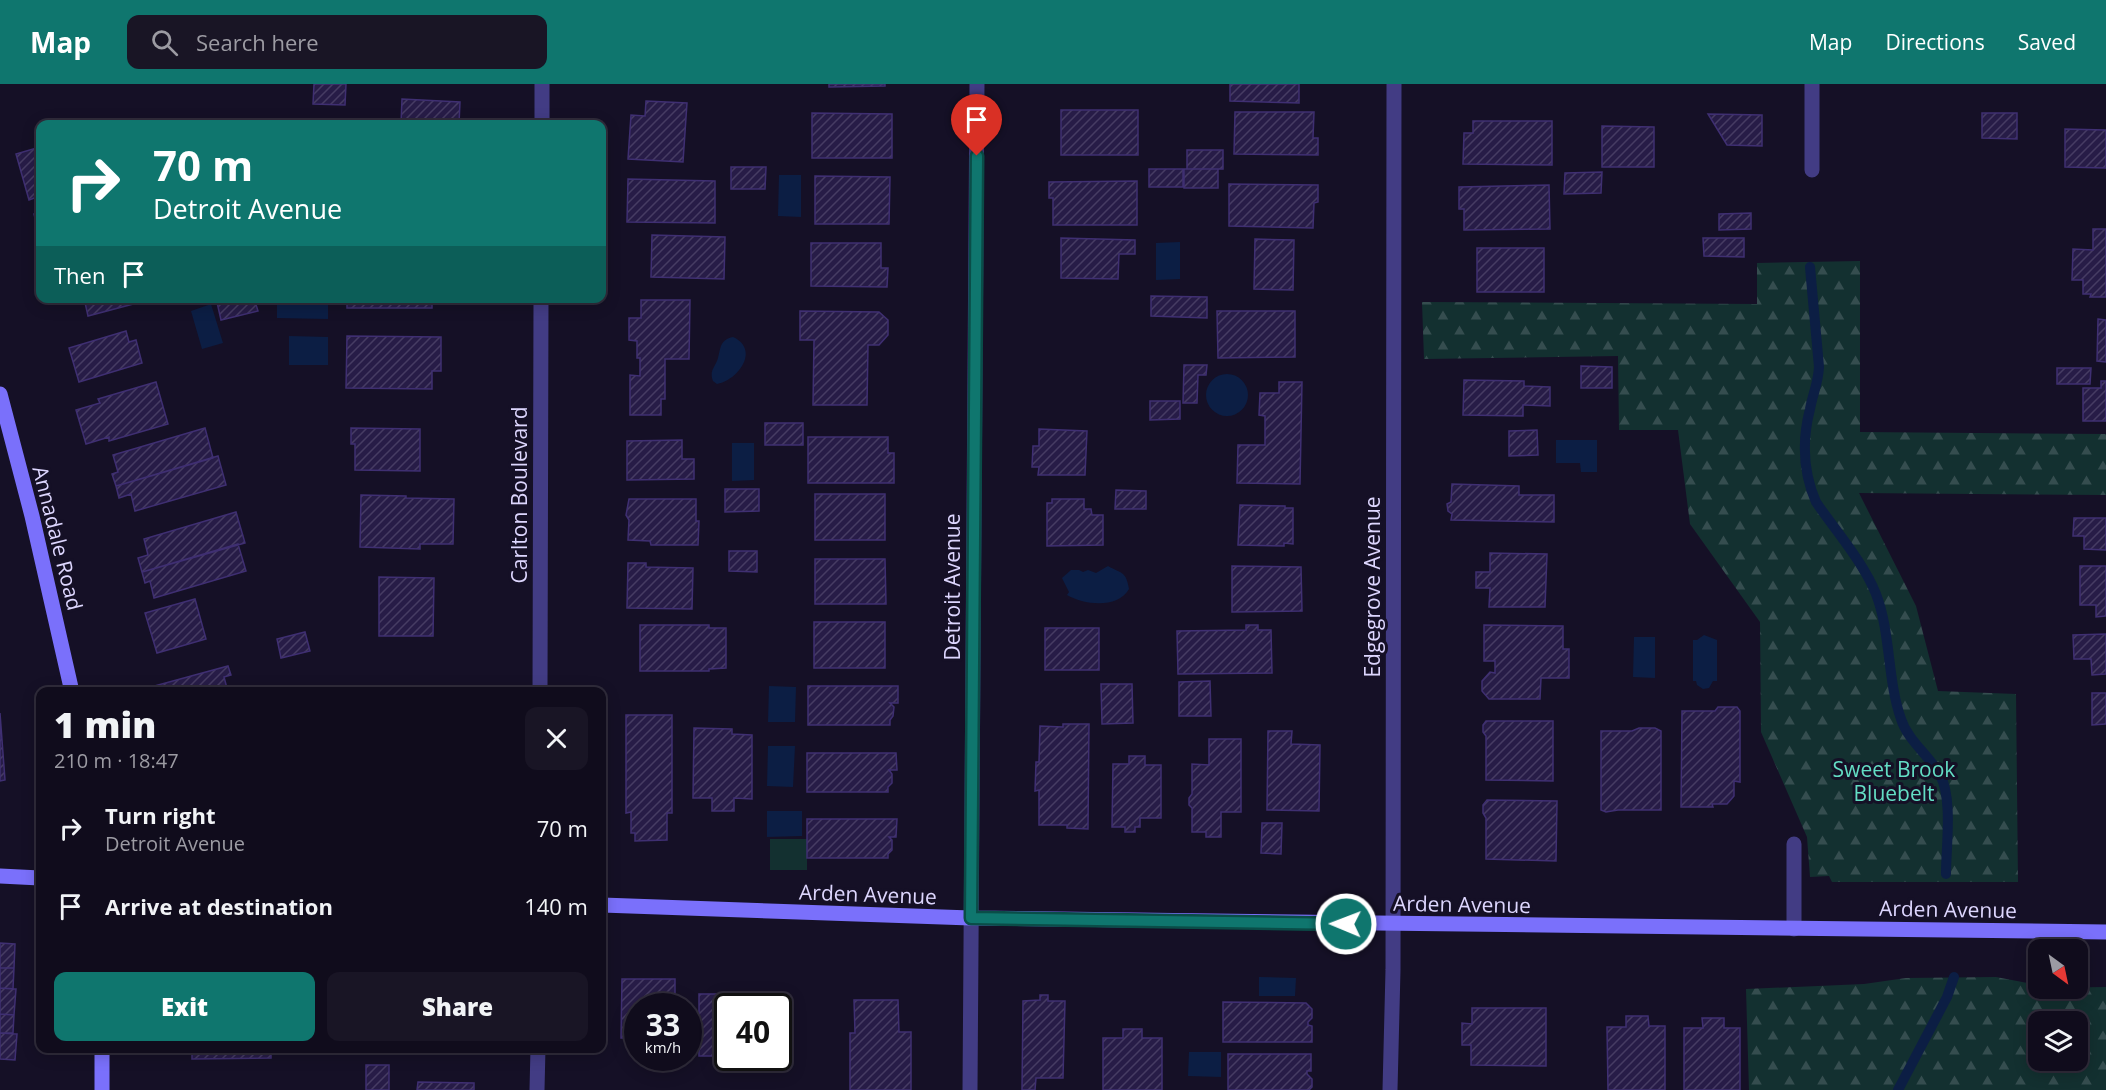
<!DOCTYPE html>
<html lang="en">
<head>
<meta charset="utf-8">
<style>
	body { margin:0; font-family:"Open Sans",sans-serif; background:#191525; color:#f1f3f6; height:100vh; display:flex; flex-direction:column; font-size:22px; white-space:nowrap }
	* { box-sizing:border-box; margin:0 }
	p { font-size:20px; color:#9c9ba3 }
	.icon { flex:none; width:33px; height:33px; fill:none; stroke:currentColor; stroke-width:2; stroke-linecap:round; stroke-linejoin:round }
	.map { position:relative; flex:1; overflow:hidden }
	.side { position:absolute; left:36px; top:603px; width:570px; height:366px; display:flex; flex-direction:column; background:#100c1c; border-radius:12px; box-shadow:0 3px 15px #0003,0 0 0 2px #302c3b }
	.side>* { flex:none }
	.guide { position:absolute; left:36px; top:36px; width:570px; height:183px; border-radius:12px; box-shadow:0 3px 15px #0003,0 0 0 2px #302c3b; background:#0f766e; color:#fff; overflow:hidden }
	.needle { width:39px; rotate:147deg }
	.fabs { position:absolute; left:2028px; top:855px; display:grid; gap:12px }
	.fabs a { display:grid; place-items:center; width:60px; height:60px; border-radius:12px; background:#100c1c; box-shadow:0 3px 15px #0003,0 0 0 2px #302c3b; font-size:30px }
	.speed { position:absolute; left:624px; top:909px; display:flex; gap:12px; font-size:30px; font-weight:700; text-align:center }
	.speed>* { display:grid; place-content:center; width:78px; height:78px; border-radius:50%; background:#100c1c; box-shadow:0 3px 15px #0003,0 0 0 2px #302c3b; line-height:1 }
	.speed small { font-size:15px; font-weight:400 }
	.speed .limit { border:3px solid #111; border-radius:9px; background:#fff; color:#111 }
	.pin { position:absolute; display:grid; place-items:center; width:51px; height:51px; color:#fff; margin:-62px -26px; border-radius:50% 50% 50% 0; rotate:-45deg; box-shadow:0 0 6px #0007 }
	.pin .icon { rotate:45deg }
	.me { position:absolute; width:66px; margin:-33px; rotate:271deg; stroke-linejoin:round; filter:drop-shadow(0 0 4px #0008) }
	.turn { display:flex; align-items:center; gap:21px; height:126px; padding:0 18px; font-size:27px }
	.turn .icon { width:78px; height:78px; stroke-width:2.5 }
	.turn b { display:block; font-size:42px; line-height:51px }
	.then { display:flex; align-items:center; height:57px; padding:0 18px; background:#0003; gap:12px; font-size:22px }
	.round { display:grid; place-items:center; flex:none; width:63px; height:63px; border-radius:12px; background:#191525 }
	.overview { display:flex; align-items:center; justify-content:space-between; height:102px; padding:0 18px }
	h1 { font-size:36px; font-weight:800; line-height:45px }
	.primary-button { display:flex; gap:12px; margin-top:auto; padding:12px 18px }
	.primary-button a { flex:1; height:69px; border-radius:12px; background:#0f766e; color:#fff; font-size:24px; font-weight:800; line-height:69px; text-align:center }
	.primary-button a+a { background:#191525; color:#f1f3f6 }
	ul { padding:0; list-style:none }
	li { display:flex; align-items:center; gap:18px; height:78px; padding:0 18px }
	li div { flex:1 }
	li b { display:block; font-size:22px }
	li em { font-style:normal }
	header { display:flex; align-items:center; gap:36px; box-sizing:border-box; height:84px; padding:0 30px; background:#0f766e; color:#fff }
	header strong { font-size:28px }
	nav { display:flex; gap:33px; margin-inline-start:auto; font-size:21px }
	.search { width:420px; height:54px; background:#191525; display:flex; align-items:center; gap:15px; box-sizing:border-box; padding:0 21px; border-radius:12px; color:#9c9ba3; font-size:22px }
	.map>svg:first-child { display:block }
</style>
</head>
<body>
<header>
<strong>Map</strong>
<div class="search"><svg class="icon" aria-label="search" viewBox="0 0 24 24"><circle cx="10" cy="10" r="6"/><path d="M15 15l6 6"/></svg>Search here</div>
<nav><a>Map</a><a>Directions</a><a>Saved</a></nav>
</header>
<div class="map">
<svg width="2106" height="1006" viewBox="0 0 2106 1006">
	<defs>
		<pattern id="forest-firs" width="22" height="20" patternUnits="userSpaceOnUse" patternTransform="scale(1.5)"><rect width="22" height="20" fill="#133030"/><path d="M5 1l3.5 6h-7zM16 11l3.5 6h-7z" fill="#354d4f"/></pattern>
		<pattern id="building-hatch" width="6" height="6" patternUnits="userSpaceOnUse" patternTransform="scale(1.5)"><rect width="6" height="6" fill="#271c47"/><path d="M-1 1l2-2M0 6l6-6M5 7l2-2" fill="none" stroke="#463c63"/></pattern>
	</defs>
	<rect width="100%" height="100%" fill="#151026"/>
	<path fill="url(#forest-firs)" fill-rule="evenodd" d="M1860,177V348L2106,350V411L1859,409L1916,522L1938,607L2016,610L2018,798H1832L1829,792L1810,793L1807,753L1761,648L1760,538L1690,440L1678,346H1619L1618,272L1424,275L1422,218L1757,220V179Z
		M1996,893L2038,901V904L2106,903V1006H1749L1746,905L1864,900L1906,894ZM2038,938H2078V976H2038Z"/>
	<path fill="#133030" d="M770,755H807V786H770Z"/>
	<path fill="#0c1e44" d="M779,91H801V133L778,132Z
		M1180,158V195L1156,196V159Z
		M277,215H328V235L277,234Z
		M211,220L223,259L202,265L191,227Z
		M289,252L328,253V281H289Z
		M733,253C760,265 739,296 717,300L713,297C709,286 715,284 718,274C721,263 720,256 733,253Z
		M1206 311a21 21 0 1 1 42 0a21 21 0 1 1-42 0Z
		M1556,356H1597V388H1581L1580,379H1556Z
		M732,359H754V396L732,397Z
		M1108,482C1122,490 1126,487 1129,505C1118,525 1084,521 1067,511L1069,508L1062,494L1071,486H1079L1083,488L1088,486L1096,489Z
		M1704,551L1717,556V597H1713L1709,604L1703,605L1697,601L1696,597H1693V556H1697Z
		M1634,553H1655V594L1633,593Z
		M769,602L796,603L795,638H768Z
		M768,662H795L793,703L767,702Z
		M767,727H802V752L767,753Z
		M1259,893L1296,894L1295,912H1259Z
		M1189,968H1221V993L1188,992Z"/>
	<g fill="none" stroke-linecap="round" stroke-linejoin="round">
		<path stroke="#0c1e44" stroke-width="10" d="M1810,183L1819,283C1818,300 1813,309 1810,325C1802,356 1803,388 1816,418C1835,446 1864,479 1876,510C1891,549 1887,595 1901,635C1908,657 1929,671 1940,691C1953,714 1946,763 1946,790
			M1898,1006L1947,913L1954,893"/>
	</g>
	<path fill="url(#building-hatch)" stroke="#3f2f72" stroke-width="1.5" d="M314,0H346L345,21L313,20Z
		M829,0H885V2L829,3Z
		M1230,0H1299V19L1230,17Z
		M402,15L460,18L459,40H401Z
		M646,17L687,19L683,78L628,75L631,31L645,32Z
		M1061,26H1138V71H1061Z
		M1235,28H1314L1313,54H1318V71L1234,70Z
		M812,29L892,30V74H812Z
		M1982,29H2017V55L1982,54Z
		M1708,30L1762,31V62L1727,61Z
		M1473,37H1552V81L1463,80L1464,49H1473Z
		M1602,42L1654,43V83H1602Z
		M2065,45L2106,46V84L2065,83Z
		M40,63V112L29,116L16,70Z
		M1187,66H1223V85H1187Z
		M731,83H766L765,105H731Z
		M1149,85H1183V103H1149Z
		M1184,85H1218V104H1184Z
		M1602,88L1601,109L1564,110L1565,89Z
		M815,92L890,93L889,140H815Z
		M628,95L715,97V139L627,138Z
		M1137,97V141H1053V114H1049V98Z
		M1229,100L1318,101V118L1314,119L1313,144L1229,142Z
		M1549,101L1550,145L1464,146V125H1459V103Z
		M40,128V154L34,130Z
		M1751,129V145L1719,146V130Z
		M2093,145H2106V213H2090L2091,210H2083V196H2072L2073,165L2093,166Z
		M652,151L725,153L724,195L651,193Z
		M1061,154L1135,156V170H1119L1118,195L1061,194Z
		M1703,154H1744V173L1704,172Z
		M1255,155L1294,156L1293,206L1254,205Z
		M811,159H881V184H888L887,203L811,202Z
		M1477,164H1544V208H1477Z
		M1151,212L1207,213V234L1151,232Z
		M84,214H156L88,232Z
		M216,214H254L258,227L221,236Z
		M332,214H432V224H347V220H332Z
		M641,216H690L689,275H665V315H661V331H630V291L640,292V274H637V257L629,256V234H641Z
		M800,227L879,228L888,236V251L879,261H868L867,321H813L814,256H800Z
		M1217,227H1295V273L1218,274Z
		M2098,235L2106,236V278L2097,277Z
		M126,247L129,258L136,256L142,279L79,298L69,264Z
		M347,252L441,253V287H432V305L346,304Z
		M1184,281H1207L1206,291H1198L1197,319H1183Z
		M1581,282L1612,283V304H1581Z
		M2057,284H2091L2090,300H2057Z
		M1464,296L1524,297V302L1550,303V322L1523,321V332L1463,331Z
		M2101,297H2106V337H2083V304H2101Z
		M156,298L168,340L109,357V353L86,360L76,326L100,319L98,315Z
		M1279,298H1302L1300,400L1237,399L1238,361H1265V332L1259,331L1260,309H1279Z
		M1150,317H1180V335L1150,336Z
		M765,339H803V361H765Z
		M205,344L213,374L116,402L112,390L118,388L113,371Z
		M351,344L420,345V387L355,386V360H351Z
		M1039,345L1087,347L1085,391H1038L1039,383H1032L1033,362H1039Z
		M1537,346L1538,371L1509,372V347Z
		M808,353H888V369H894V399H808Z
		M682,356V375H694V395L627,396V357Z
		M218,372L226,401L135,427L131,410L119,414L116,402Z
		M1452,400L1519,402V411H1554V438L1451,436L1452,430L1448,427L1447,420L1451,418Z
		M725,405H759V427L725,428Z
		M1116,406L1146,407V425H1115Z
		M815,410H885V456H815Z
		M361,411L406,412V414L454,415L453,460H420V465L360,463Z
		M629,415H696V437H699L698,461H651L650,457L628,456L629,436L626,431Z
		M1052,415H1084V425H1091L1092,431H1103V461L1047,462V419H1052Z
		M1240,421L1285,422V424H1293V460L1284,459V462L1238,461Z
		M236,428L245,459L142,488L138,474L148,471L144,455Z
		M2074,434H2106V466L2084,465V452H2073Z
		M238,460L246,487L154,514L150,497L145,499L142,488Z
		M729,467H757V488L729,487Z
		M1490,469L1547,470L1545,523H1489L1490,504H1476V488H1490Z
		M815,475H885L886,520H815Z
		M628,479H646V483L693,484L692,525L627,524Z
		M1232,482L1301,483L1302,527L1232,528Z
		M2080,482H2106V532L2096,533V521H2080Z
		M379,493L434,494L433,552H379Z
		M195,515L206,555L157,569L145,529Z
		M814,538H885V584H814Z
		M640,541H709V544H726V584L709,585V587H640Z
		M1246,541H1258V546H1271L1272,589L1178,590L1177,547L1246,546Z
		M1484,541L1563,542V565H1569V594H1541L1540,615H1489L1482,607V597L1490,588L1495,589V577H1484Z
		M1045,544H1099V586H1045Z
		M305,548L310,567L281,574L277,555Z
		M2106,550V590L2092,591L2091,575H2074L2073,551Z
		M228,582L231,591L224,593L228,608H148L147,604Z
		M1210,597L1211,632H1179V598Z
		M1101,600H1132L1133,639L1102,640Z
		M808,602H898V619H890L894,623L893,632L890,636V641H808Z
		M2092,609H2106V640L2092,641Z
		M1718,623H1737L1740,627V698L1734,697V712L1727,720H1712L1713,723H1681L1682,627H1715Z
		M0,629L5,696L0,697Z
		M626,631H672V729H667V756L635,757V749H631V728L626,729Z
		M1486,637H1553V697L1486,696V652L1483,648V641Z
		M1063,640H1089L1088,745L1067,744V741H1039V706L1035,707L1036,678H1039L1040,642L1063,643Z
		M694,644L732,645V650L752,651V715L734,714V727H712V714H693Z
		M1639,644H1655L1661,647V726H1618L1606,728L1601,726V647H1632Z
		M1268,647H1292L1291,660L1320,661L1319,727L1267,726Z
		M1209,655H1241V728H1221V753H1206V748H1192V724L1189,721V714L1192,710V680L1209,681Z
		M807,669H896L897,686H889L892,690V699L888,703V708H807Z
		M1129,672H1145V681H1161V734H1140V743H1135V748H1125V743H1112L1113,680H1129Z
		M1487,716L1557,717L1556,777L1486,775V734L1483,729V721Z
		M807,735H897L896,753H889L892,756V766L888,770V774H807Z
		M1262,739H1282L1281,770L1261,769Z
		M0,859L15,860L14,884H0Z
		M0,884H14L13,905L0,904Z
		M622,895H675V922H638V954H621Z
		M0,904L16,905L14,931L0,930Z
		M699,910H742L741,922H728V972H699Z
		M1040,911H1048V917H1065L1063,994H1036L1035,1006H1022L1023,917L1040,916Z
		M854,916H898L899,948H911V1006H850V949H855Z
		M1223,918L1306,919L1312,925V934L1308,938V941L1312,942V958H1223Z
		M1472,924H1546V982L1471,981V961H1462V939L1472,940Z
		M0,930L14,931L13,949H0Z
		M1626,932H1648L1649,942H1665V1006H1608L1607,943H1626Z
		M1702,934H1724V944H1740V1006H1684V944H1703Z
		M1123,945H1142V954H1162V1006H1103V954H1123Z
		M0,949L17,950L15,976L0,975Z
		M192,964H271V974L192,975Z
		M1228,970H1311V987H1307V990L1312,995V1003L1309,1006H1228Z
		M366,981H389V1006H366Z
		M418,998L474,999V1006H417Z"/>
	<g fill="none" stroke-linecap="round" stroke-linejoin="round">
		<path stroke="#423c84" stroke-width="15" d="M1812,0V86
			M542,40V0
			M540,608L541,214
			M1794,845V760
			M537,1006L538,964
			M970,1006L977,0
			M1390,1006L1393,886L1394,0"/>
		<path stroke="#7a70fb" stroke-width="15" d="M0,310L32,432L72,608
			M0,792L40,794
			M602,821L971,834L2106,848
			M102,964V1006"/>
	</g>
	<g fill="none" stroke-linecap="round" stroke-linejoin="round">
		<g stroke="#0a4d48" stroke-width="15">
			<path id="route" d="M977,72L971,834L1346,840"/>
		</g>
		<use href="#route" stroke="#0f766e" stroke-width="10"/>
	</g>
	<g text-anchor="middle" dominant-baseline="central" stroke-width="6" stroke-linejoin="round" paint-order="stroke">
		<g font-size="21" fill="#ddd6fe" stroke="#151026">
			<text transform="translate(519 411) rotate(-90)">Carlton Boulevard</text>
			<text transform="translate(58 454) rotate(76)">Annadale Road</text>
			<text transform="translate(952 503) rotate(-90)">Detroit Avenue</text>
			<text transform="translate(1372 503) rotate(-90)">Edgegrove Avenue</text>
			<text transform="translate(868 810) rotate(2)">Arden Avenue</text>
			<text transform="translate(1462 820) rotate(1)">Arden Avenue</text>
			<text transform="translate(1948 825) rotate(1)">Arden Avenue</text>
		</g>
		<g font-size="21" fill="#63ddc4" stroke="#151026">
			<text x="1894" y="685">Sweet Brook<tspan x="1894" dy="24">Bluebelt</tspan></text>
		</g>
	</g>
</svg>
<div class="fabs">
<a><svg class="needle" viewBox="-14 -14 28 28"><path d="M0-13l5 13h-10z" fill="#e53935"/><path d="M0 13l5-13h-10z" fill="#9c9ba3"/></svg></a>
<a><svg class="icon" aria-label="layers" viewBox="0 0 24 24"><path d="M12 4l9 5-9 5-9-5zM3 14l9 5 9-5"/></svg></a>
</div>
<div class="speed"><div>33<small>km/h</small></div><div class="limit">40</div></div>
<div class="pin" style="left:977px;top:72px;background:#d93025"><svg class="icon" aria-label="arrive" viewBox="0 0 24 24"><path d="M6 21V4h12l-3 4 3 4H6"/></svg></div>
<svg class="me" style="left:1346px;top:840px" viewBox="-20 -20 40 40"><circle r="17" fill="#0f766e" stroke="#fff" stroke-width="3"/><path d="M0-11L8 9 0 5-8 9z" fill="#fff"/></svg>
<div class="guide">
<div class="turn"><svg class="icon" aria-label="right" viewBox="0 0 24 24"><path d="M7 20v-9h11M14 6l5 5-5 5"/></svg><div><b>70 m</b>Detroit Avenue</div></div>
<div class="then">Then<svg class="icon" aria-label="arrive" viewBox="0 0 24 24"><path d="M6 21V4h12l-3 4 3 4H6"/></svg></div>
</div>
<section class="side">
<div class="overview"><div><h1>1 min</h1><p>210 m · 18:47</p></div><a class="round"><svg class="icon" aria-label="close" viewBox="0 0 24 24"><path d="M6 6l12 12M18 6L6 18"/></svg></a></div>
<ul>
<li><svg class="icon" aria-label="right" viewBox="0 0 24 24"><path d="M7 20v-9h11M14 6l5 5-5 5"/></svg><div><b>Turn right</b><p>Detroit Avenue</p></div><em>70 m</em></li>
<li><svg class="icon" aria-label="arrive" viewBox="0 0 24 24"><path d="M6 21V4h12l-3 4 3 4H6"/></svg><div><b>Arrive at destination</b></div><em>140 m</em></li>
</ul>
<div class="primary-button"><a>Exit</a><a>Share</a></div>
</section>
</div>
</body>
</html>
